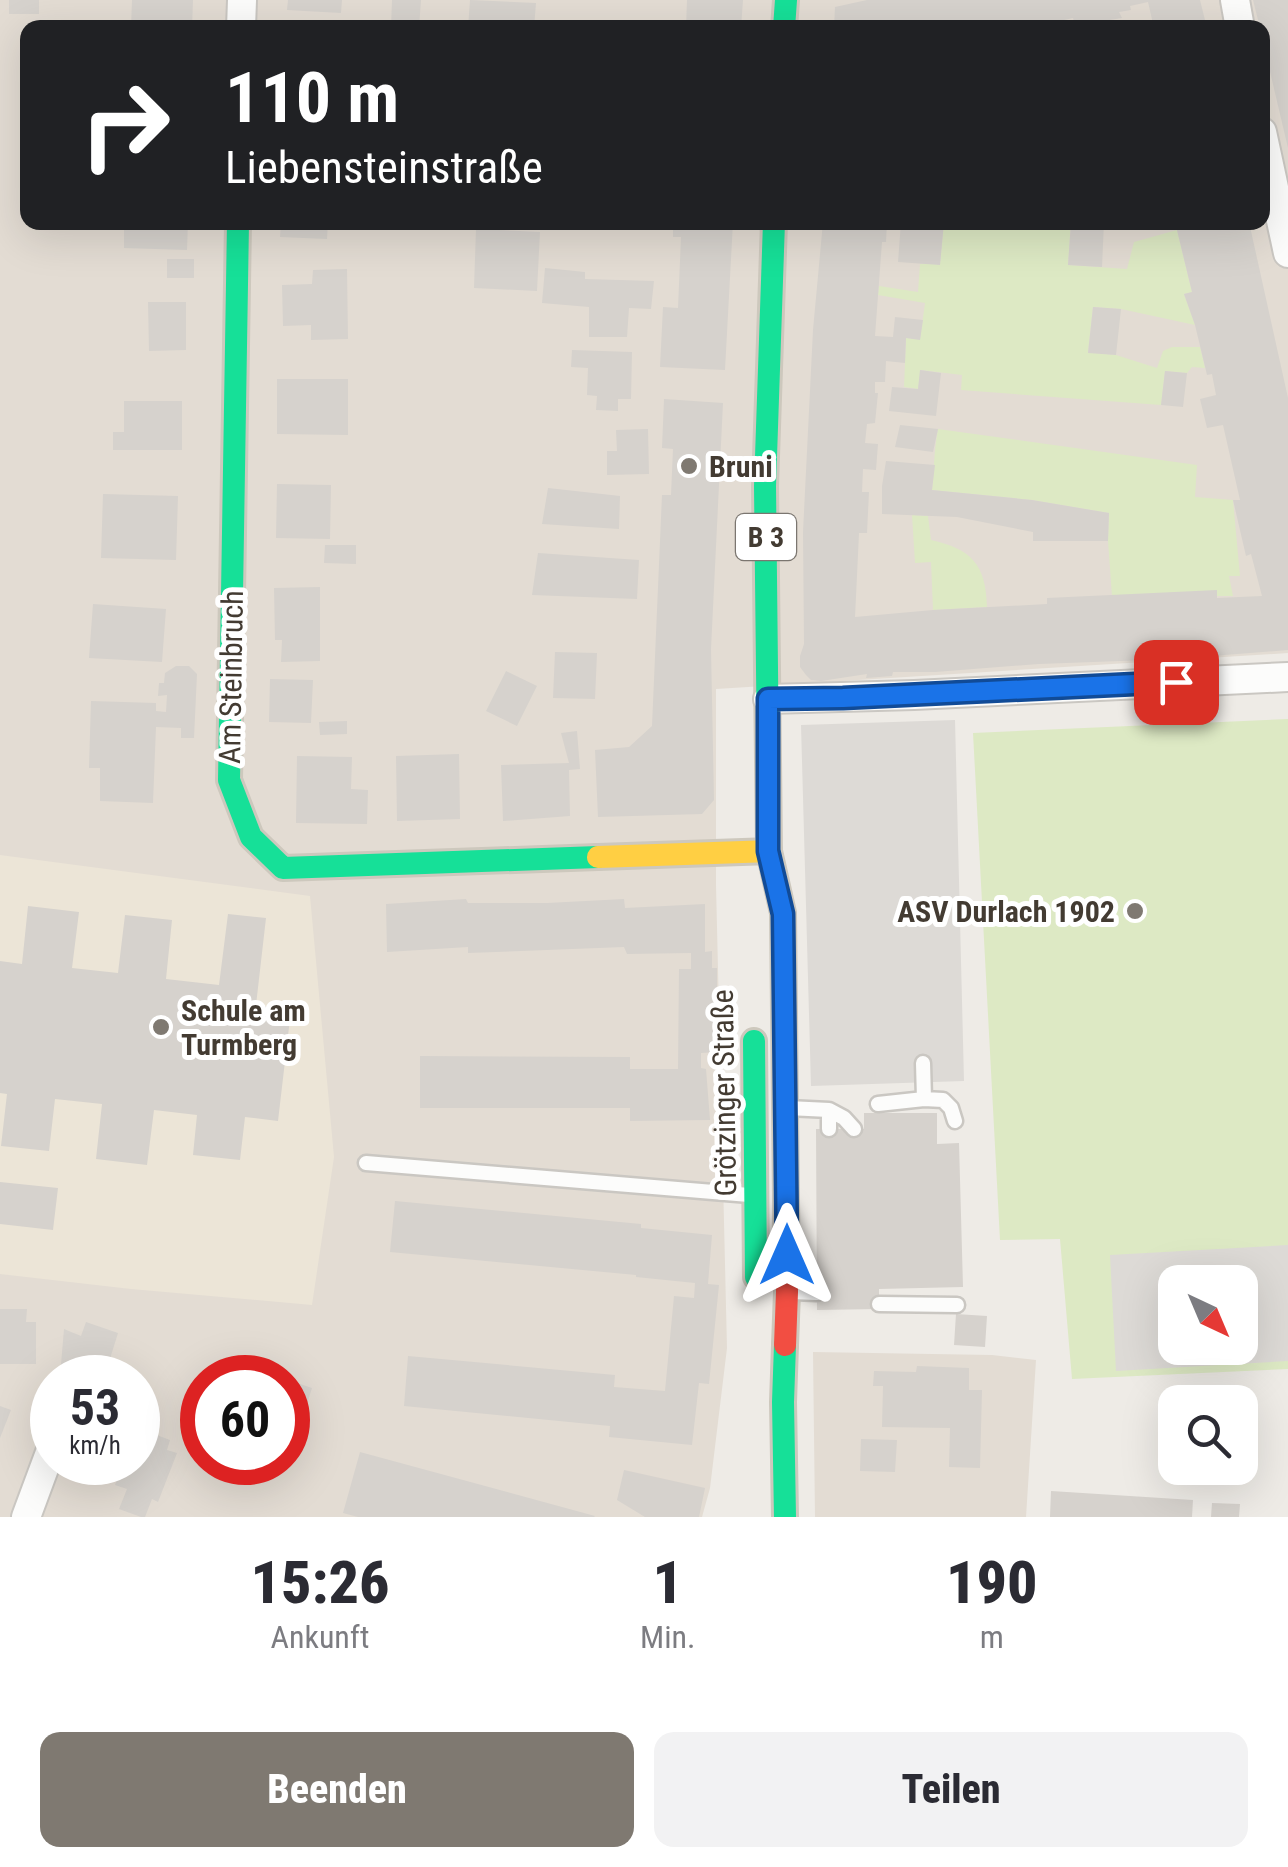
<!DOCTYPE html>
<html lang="de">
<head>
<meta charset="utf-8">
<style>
	body { margin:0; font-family:"Roboto Condensed",sans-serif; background:#f2f2f3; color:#2b2b33; height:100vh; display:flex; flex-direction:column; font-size:38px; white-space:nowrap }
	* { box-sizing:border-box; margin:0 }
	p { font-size:32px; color:#7c7c81 }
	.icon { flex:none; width:55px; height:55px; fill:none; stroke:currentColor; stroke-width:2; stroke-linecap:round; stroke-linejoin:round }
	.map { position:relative; height:1517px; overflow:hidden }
	.side { display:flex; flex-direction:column; background:#fff; flex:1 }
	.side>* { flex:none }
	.banner { position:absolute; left:20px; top:20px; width:1250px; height:210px; border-radius:20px; box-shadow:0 10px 40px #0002; background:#202124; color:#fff; overflow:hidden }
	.needle { width:65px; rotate:136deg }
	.buttons { position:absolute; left:1158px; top:1265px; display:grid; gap:20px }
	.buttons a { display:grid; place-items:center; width:100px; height:100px; border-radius:20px; background:#fff; box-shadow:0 10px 40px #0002; font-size:50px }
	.speed { position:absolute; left:30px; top:1355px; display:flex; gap:20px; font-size:50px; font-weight:700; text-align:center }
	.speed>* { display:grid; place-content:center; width:130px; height:130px; border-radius:50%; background:#fff; box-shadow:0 10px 40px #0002; line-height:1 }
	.speed small { font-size:25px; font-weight:400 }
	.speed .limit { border:15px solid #d22; background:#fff; color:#111 }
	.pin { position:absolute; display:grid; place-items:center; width:85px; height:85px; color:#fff; margin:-42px; border-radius:20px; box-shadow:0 5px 15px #0006 }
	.me { position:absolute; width:110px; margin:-55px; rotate:0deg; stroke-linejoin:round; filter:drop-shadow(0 0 8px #0008) }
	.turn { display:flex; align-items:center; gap:35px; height:210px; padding:0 40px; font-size:45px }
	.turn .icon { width:130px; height:130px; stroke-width:2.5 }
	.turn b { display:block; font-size:70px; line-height:85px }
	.eta { display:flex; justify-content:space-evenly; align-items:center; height:170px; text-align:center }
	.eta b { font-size:60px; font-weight:800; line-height:70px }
	.button { display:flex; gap:20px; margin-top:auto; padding:20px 40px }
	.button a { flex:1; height:115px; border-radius:20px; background:#7f7971; color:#fff; font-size:40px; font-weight:800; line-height:115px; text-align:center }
	.button a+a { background:#f2f2f3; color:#2b2b33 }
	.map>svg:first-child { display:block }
</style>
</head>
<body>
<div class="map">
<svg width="1288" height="1517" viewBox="0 0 1288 1517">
	<rect width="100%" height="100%" fill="#eeebe6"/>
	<path fill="#e3dcd3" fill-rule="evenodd" d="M0,0H1288V653L716,689V885L727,1348L710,1488L702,1517H0ZM28,28H1262V222H28ZM52,1378H138V1462H52ZM202,1378H288V1462H202Z
		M813,1352L992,1355L1036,1360L1026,1517H815Z"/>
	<path fill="#ece5d7" d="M0,855L310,896L334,1157L312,1305L131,1289L0,1274Z"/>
	<path fill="#dde9c4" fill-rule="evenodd" d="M944,223H1071L1068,265L1127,269L1134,242L1177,230L1192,292L1184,294L1195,325L1121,309L1093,307L1088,352L1116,355L1157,368L1163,351L1172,347H1200L1205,368L1192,367L1187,373L1165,371L1161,405L961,390L962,375L921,370L918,389L904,387L906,338L920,339L925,303L878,295L879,286L918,292L920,264H940Z
		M938,429L1197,465L1195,497L1233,500L1240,576H1229L1233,596H1112L1108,541L1109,513L1032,500L932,490C934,470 934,450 938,429Z
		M912,515L928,516L931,540C971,549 986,564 987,607L933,610L931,562L915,563Z
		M1288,719V1369L1072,1379L1060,1239L1000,1240L973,733ZM1175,1282H1240V1348H1175Z"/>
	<path fill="#dddad6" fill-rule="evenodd" d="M955,720L964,1081L811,1086L801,725Z
		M1288,1245V1361L1116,1371L1110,1255ZM1175,1282H1240V1348H1175Z"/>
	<path fill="#d6d2cd" d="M9,0H39V14H9Z
		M132,0H193L192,28H131Z
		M288,0H342L341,13L287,10Z
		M392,0H421L419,28H391Z
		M470,0L536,3L534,28H468Z
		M687,0H743L741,28H686Z
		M867,0H1200L1207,28H1154L1148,2L1130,6L1131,10L1119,12L1122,18L1097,22L1098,28H1076L1073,18L1060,21L1061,28H834L835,7Z
		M1253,0H1288V148L1262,38V28H1260Z
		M124,222H188L187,250L124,248Z
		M281,222H328L327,239L280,237Z
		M673,222H733L725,370L660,367L663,307L678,308L681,237H673Z
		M823,222H887L886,242H882L875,336L893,337L895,317L923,320L920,340L906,338L905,363L886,361L885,382H875V393H878L875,423L867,424L865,443L878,444L876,470L863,469L862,492H869L867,533H859L855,617L933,610L1047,604V598L1217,590V598L1262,596L1251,554L1246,556L1233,500H1240L1223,425L1207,428L1200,399L1216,395L1212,374L1207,375L1195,325L1184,294L1192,292L1175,222H1249L1288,398V650L1174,659L1039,664L935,672H893L892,676L866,678L867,674L821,681L811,680L806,675L800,667V656L804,644L803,532L813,330Z
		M901,222H944L940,265L898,262Z
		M1071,222H1104L1102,267L1068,265Z
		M476,229L540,232L537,291L474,288Z
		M167,259H194V278H167Z
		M545,268L585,272V279L654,281L651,309L629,308L627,337H589V307L542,303Z
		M347,269L348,339L311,340V325L283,326L282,285L312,284L313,270Z
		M148,302H186V350L149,351Z
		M1093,307L1121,309L1116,355L1088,353Z
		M572,350L632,352L631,399H618V411L596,410L597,396L587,395L588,368L571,367Z
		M920,370L941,373L936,416L889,411L892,387L918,389Z
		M1165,371L1187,373L1183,407L1161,405Z
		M277,379H348V435L277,434Z
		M664,399L723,403L711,649L714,800L702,814L598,817L595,750L629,747L652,726L662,495H671L673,449L662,448Z
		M124,401H182V450H113V432H124Z
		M900,425L938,429L933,452L895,447Z
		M648,429L649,474L607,475V451H617L616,430Z
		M886,461L935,465L932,490L1032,500L1109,513L1108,541H1033V532L957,517L882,514V486Z
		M277,484L331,485L330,539L276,538Z
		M548,488L620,496L619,529L542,524Z
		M103,494L178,496L176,560L101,558Z
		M325,545H356V564L324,563Z
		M538,553L639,560L637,599L532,595Z
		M320,587V661L281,662L282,640H275L274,588Z
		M93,604L166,609L162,662L89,658Z
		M555,652L597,653L595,699L553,698Z
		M176,666H189L197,674L194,738H181V728L156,727L153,803L100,801V768H89L91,701L156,703V711L166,712L167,695L158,696L159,683H164L165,673Z
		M506,671L537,686L517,726L486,711Z
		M270,679L313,680L311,723L269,722Z
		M347,721V734L320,735L319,722Z
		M577,731L580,769L569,770L570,816L503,821L501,765L569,763L561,733Z
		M459,754L460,819L397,821L396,756Z
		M297,756L352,757L351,789L368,790L367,824L296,823Z
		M466,899L468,903H547L624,899L625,908L705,904V952L712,951V968H717V1052L701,1053V1068L706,1069L710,1120L630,1121V1108H420V1056L630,1057V1069H678L679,969H691V953L627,954L624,947L468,953V947L387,952L386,904Z
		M28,906L79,912L72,968L118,973L125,915L172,920L166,979L219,985L228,914L266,918L256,1005L291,1010L278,1121L245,1117L240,1160L193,1155L197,1115L154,1110L147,1165L96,1159L102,1104L55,1099L49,1151L1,1146L7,1094L0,1093V961L22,964Z
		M864,1113H937V1144L959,1143L963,1287L879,1289V1309L817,1310L816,1129H864Z
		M0,1182L58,1188L53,1230L0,1224Z
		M395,1201L641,1224V1228L712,1235L708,1284L719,1285L709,1384L699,1383L692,1445L609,1437L610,1426L404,1406L408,1356L615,1375L614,1387L665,1391L674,1296L694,1298L695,1283L636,1277V1275L390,1252Z
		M0,1309H27L26,1322H36V1364H0Z
		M956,1314L987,1316L985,1347L954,1345Z
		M86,1322L118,1333L104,1378L60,1376L64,1329L81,1336Z
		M917,1366L969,1368V1390H982L980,1468L949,1467L950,1428L882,1427L883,1386H873L874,1371L916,1372Z
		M288,1380L312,1388L296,1439L288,1436Z
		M0,1406L11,1410L0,1438Z
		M146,1431L170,1440L167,1450L177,1453L158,1502L152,1499L145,1517H141L119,1509L127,1489L115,1485L124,1462H138V1438L142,1440Z
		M861,1439L897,1440L895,1472L860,1471Z
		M360,1452L595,1516L594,1517H358L343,1513Z
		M624,1470L705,1488L699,1517H645L617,1500Z
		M1051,1491L1193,1500L1192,1517H1050Z
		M1212,1503L1240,1504L1239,1517H1211Z"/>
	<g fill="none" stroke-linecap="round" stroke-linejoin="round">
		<g stroke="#cac7c2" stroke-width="19">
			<path id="lane" d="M923,1063L924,1099
				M878,1104L924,1099L943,1100L951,1108L955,1121
				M788,1108L829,1110V1129
				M829,1110L844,1118L854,1129
				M366,1163L749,1195
				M792,1292L817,1293
				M879,1304L957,1305"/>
		</g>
		<g stroke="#cac7c2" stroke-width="32">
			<path id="street" d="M1235,0L1240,28
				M241,28L242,0
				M1262,132L1288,253
				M768,699L914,695L1288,677
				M26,1517L52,1447"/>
		</g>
		<g stroke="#cdc8bd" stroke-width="28">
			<path id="fast" d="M784,28L786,0
				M238,222L229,780L251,837L283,868L598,857
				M774,222L765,486L769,851L783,913L784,1014
				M754,1041L756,1277
				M785,1517L783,1402L785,1345"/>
		</g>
		<g stroke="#cdc8bd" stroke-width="28">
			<path id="slow" d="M598,857L769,851"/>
		</g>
		<g stroke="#cdc8bd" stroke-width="28">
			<path id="jam" d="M784,1014L787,1292L785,1345"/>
		</g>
		<use href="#lane" stroke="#fcfcfb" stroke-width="14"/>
		<use href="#street" stroke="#fcfcfb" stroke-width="28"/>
		<use href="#fast" stroke="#16e098" stroke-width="22"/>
		<use href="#slow" stroke="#ffcf43" stroke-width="22"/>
		<use href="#jam" stroke="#f24e42" stroke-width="22"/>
	</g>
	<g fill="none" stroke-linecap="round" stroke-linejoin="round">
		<g stroke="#114b97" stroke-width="25">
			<path id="route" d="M787,1255L783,914L768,851V699L843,698L1176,682"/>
		</g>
		<use href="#route" stroke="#1a73e8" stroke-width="18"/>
	</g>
	<g fill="#7f7971" stroke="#fff" stroke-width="4">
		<circle cx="689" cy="466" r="10"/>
		<circle cx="1135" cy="911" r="10"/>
		<circle cx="161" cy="1027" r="10"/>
	</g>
	<g text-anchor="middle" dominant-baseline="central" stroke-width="10" stroke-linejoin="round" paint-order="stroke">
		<rect fill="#fff" stroke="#7b7670" stroke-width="2.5" x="736" y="514" width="60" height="46" rx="8"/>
		<g font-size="28" font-weight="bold" fill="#433b32">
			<text x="766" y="537">B 3</text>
		</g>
		<g font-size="30" font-weight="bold" fill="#433b32" stroke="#fff" text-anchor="start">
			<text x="709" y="466">Bruni</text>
			<text x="1115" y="911" text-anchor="end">ASV Durlach 1902</text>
			<text x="181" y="1010">Schule am<tspan x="181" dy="34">Turmberg</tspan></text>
		</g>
		<g font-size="30" fill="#433b32" stroke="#fff">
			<text transform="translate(231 677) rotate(-89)">Am Steinbruch</text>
			<text transform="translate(724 1093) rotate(-91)">Grötzinger Straße</text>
		</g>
	</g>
</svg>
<div class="buttons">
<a><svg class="needle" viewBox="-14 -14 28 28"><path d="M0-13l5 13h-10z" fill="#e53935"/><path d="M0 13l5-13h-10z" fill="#7c7c81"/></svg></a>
<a><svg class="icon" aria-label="search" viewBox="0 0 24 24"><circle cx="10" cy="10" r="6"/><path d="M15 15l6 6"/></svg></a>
</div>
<div class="speed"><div>53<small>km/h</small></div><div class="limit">60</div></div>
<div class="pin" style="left:1176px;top:682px;background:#d93025"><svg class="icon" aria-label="arrive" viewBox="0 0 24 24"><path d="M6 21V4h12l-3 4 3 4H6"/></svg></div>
<svg class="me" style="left:787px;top:1255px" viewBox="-20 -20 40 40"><path d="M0-17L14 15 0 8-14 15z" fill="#1a73e8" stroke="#fff" stroke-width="4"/></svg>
<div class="banner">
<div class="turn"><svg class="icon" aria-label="right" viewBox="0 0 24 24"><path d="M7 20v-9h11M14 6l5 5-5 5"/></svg><div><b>110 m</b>Liebensteinstraße</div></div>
</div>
</div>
<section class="side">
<div class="eta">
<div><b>15:26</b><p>Ankunft</p></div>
<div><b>1</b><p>Min.</p></div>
<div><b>190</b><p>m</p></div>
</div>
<div class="button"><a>Beenden</a><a>Teilen</a></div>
</section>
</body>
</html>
